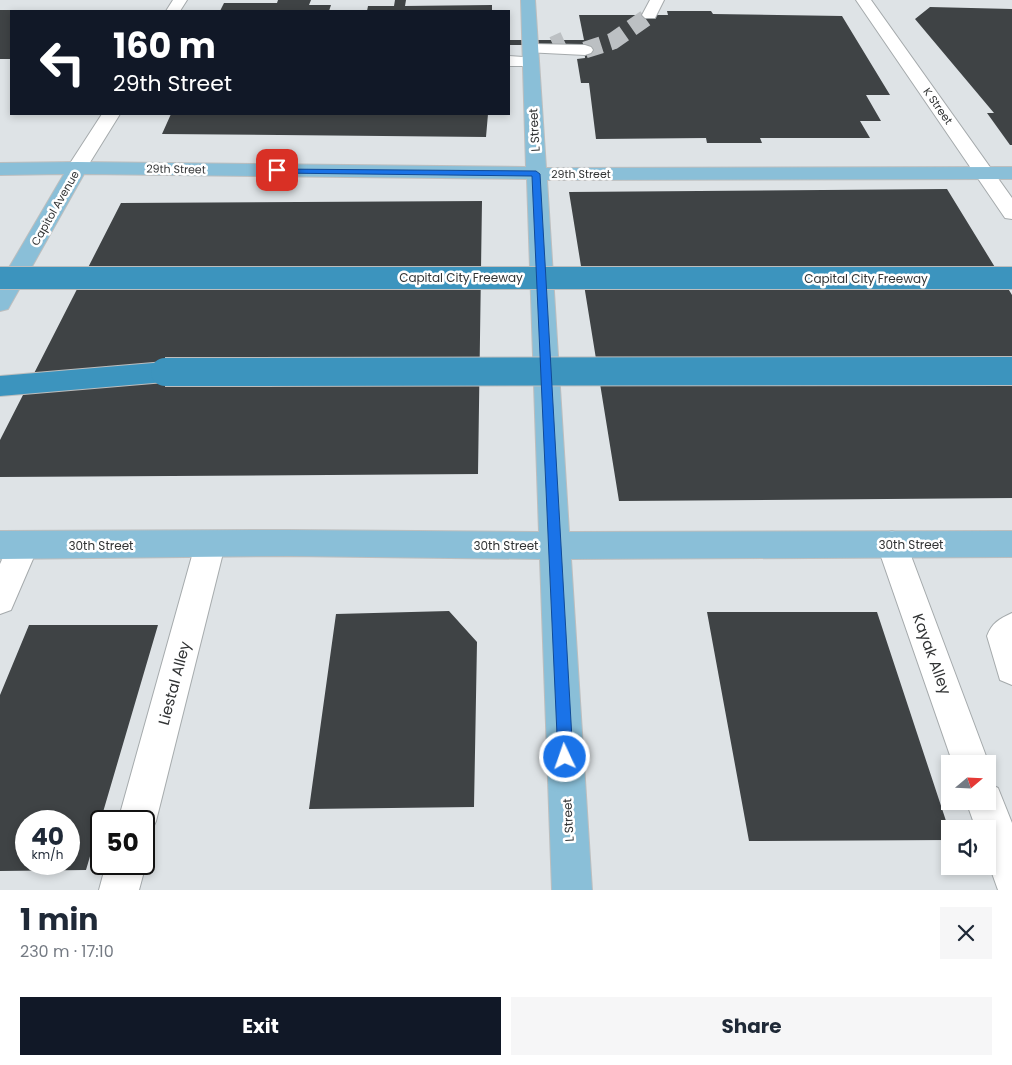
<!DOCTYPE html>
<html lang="en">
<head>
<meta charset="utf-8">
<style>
	body { margin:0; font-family:Poppins,sans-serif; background:#f6f6f7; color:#1f2937; height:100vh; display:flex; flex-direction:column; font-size:19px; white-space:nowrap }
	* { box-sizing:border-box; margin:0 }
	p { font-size:16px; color:#747a83 }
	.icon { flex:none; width:28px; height:28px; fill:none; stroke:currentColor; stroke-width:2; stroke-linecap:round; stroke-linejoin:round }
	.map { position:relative; height:890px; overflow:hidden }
	.panel { display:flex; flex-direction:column; background:#fff; flex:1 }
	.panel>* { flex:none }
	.top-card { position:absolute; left:10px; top:10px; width:500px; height:105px; border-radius:0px; box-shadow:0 2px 8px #0003; background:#111827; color:#fff; overflow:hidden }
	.needle { width:32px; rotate:71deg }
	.fabs { position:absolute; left:941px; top:755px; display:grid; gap:10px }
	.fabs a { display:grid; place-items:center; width:55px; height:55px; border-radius:0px; background:#fff; box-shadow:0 2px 8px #0003; font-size:25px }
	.speed { position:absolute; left:15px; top:810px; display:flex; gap:10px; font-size:25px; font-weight:700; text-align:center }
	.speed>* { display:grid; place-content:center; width:65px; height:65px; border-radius:50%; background:#fff; box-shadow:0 2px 8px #0003; line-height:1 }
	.speed small { font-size:12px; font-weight:400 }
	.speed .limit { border:2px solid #111; border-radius:8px; background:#fff; color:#111 }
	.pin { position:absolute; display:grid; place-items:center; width:42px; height:42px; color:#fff; margin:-21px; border-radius:10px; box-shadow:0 2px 8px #0006 }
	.me { position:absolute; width:55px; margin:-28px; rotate:357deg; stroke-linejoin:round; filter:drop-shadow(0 0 4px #0008) }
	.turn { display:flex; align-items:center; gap:18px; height:105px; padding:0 20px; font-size:22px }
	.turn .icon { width:65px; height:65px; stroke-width:2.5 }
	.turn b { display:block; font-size:35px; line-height:42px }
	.round { display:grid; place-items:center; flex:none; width:52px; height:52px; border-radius:0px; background:#f6f6f7 }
	.headline { display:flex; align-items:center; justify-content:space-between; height:85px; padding:0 20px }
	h1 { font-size:30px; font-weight:700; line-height:38px }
	.cta { display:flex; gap:10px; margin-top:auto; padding:10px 20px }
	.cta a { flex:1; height:58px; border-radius:0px; background:#111827; color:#fff; font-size:20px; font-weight:700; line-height:58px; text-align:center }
	.cta a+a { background:#f6f6f7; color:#1f2937 }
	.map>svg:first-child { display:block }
</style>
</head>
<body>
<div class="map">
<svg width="1012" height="890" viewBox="0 0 1012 890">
	<rect width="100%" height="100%" fill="#dee3e6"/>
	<path fill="#3f4345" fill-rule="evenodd" d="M278,0H311L309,5H331L329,11H220L224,3H277Z
		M395,0H406L405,6L492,5V11H367L368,6H394Z
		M930,7L1012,9V145H1010L987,113H994L915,19Z
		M0,10H11V59H0Z
		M667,11H711L713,14L842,16L890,95H866L881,121H860L870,138H760L762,143H707L706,138L596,139L589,83H581L577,59L585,58L584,45H509V40H584L579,15H668Z
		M171,114H488L486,137L162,134Z
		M947,189L1012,295V498L619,501L569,192Z
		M482,201L478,474L0,477V440L121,203Z
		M449,611L477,642L474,807L309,809L336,614Z
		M707,612H877L950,833V840L749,841Z
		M29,625H158L86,870L0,871V695ZM26,821H69V864H26Z"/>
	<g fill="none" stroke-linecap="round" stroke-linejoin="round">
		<path stroke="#bcc0c3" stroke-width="17" stroke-dasharray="17 9" stroke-linecap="butt" d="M553,45L564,40
			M585,50L613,41L650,15"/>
		<g stroke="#a5aaac" stroke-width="2">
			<path id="minor" d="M173,0H187L180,11H166Z
				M650,0H664L655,18H645L642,15Z
				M856,0H871L1012,198V219L1005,218Z
				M531,44L585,45L591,47L593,50L591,53L585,55L525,52L523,49L525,46Z
				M509,56L537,58L539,62L537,66H509Z
				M102,114H120L84,172L77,174L70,172L67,168Z
				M24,531L35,535L39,545L11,610L0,614V564L13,535Z
				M210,531L221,535L225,545L156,821L150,834L144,837V821H118L195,545L199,535Z
				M892,531L903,535L907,545L989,764L988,768V764H953L877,545L881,535Z
				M1012,613V685L1000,680L987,636C992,623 999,619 1012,613Z
				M988,783L998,788L1012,823V890H998L988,862V829H976L966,801H988Z
				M144,859L146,864L139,890H99L106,864H144Z"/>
		</g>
		<g stroke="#bdbebe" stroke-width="2">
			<path id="major" d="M521,0H535L546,168L1012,167V179L547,180L569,532L1012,531V557L571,559L592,890H552L540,559L289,556L0,559V531L289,530L539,532L527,179L84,174L8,309L0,311V283L64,174L0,175V163L77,162L526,167Z"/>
		</g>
		<g stroke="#bdbebe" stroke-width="2">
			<path id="highway" d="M165,362L174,365L178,372L174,379L165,382L0,396V376Z"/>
		</g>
		<use href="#minor" fill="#fff" fill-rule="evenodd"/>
		<use href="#major" fill="#8abfd8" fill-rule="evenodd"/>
		<use href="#highway" fill="#3c94be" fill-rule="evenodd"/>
		<g stroke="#bdbebe" stroke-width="24" stroke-linecap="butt">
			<path id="highway-bridge-far1" d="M0,278H1012"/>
		</g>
		<g stroke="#bdbebe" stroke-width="30" stroke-linecap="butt">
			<path id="highway-bridge" d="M165,372L1012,371"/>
		</g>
		<use href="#highway-bridge-far1" stroke="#3c94be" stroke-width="22"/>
		<use href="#highway-bridge" stroke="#3c94be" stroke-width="28"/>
	</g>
	<path fill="#1a73e8" stroke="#114b97" d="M274,169L536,171L540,174L573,757L570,762L565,764L560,762L558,757L532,176L277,173L274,172Z"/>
	<g text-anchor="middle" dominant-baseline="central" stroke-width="5" stroke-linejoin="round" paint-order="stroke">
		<g font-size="11" fill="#323435" stroke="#fff">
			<text transform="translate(938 106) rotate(55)">K Street</text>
			<text transform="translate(176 169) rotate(1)">29th Street</text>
			<text x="581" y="174">29th Street</text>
			<text transform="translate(55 208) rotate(-60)">Capitol Avenue</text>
		</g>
		<g font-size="12" fill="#323435" stroke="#fff">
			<text transform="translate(534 130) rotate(-93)">L Street</text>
			<text x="461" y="277">Capital City Freeway</text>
			<text x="866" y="278">Capital City Freeway</text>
			<text x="911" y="544">30th Street</text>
			<text x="101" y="545">30th Street</text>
			<text x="506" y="545">30th Street</text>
			<text transform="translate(568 820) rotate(-93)">L Street</text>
		</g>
		<g font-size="15" fill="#323435" stroke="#fff">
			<text transform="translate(932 654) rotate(70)">Kayak Alley</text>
			<text transform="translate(174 683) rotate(-75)">Liestal Alley</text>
		</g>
	</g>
</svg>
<div class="fabs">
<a><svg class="needle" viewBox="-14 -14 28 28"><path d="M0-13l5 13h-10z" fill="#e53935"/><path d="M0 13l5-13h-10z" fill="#747a83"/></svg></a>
<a><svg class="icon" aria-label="sound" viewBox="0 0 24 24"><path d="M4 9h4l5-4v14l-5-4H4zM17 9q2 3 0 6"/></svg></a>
</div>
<div class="speed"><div>40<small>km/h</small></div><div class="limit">50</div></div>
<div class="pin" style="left:277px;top:170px;background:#d93025"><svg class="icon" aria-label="arrive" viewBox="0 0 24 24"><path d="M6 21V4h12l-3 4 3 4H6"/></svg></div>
<svg class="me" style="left:565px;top:757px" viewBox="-20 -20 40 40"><circle r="17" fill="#1a73e8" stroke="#fff" stroke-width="3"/><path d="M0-11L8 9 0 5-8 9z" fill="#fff"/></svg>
<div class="top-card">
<div class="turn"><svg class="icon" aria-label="left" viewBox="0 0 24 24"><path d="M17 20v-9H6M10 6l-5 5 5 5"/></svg><div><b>160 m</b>29th Street</div></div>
</div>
</div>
<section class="panel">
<div class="headline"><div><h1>1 min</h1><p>230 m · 17:10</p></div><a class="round"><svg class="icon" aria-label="close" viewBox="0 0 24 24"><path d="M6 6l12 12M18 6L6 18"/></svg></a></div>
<div class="cta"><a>Exit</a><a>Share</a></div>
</section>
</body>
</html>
